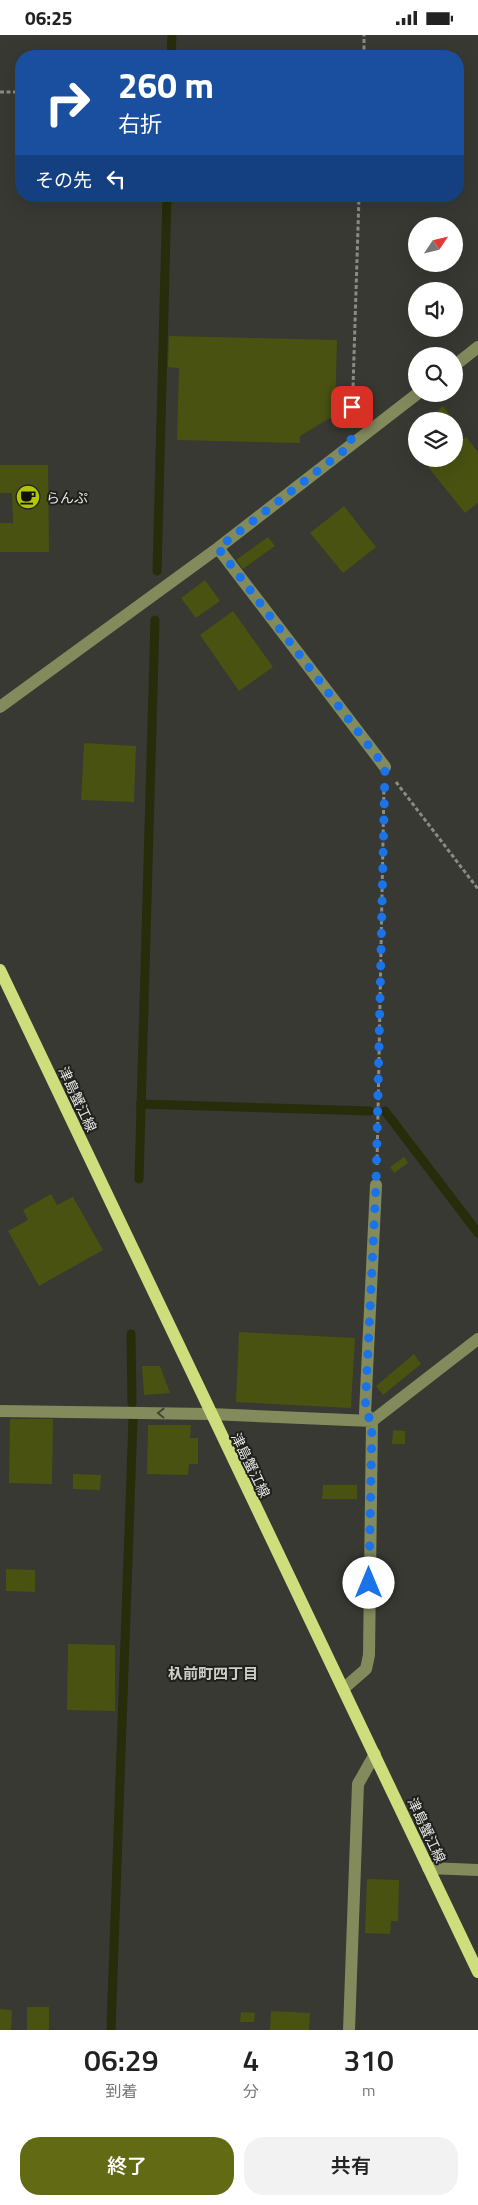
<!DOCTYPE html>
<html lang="ja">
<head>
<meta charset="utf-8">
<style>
	body { margin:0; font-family:"Titillium Web","Noto Sans JP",sans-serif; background:#f2f2f2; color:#222; height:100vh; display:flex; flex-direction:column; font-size:19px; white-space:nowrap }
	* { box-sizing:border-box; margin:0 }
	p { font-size:16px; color:#767676 }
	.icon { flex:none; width:28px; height:28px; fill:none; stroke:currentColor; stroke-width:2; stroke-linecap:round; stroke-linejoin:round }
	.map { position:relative; height:1995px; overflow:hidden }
	.panel { display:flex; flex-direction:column; background:#fff; flex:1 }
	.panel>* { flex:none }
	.hud { position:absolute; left:15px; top:15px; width:449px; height:152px; border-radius:20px; box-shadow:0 5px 20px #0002; background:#1a4fa0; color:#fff; overflow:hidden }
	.needle { width:32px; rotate:55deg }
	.buttons { position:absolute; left:408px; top:182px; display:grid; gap:10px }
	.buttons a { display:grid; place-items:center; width:55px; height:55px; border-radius:50%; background:#fff; box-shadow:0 5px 20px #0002; font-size:25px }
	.pin { position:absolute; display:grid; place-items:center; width:42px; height:42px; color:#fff; margin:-21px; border-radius:10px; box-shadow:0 2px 8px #0006 }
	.me { position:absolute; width:55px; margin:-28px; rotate:0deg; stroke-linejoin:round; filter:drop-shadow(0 0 4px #0008) }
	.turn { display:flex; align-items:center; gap:18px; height:105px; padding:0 20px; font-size:22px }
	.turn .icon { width:65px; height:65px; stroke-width:2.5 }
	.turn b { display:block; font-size:35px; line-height:42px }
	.then { display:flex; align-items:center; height:48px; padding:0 20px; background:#0003; gap:10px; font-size:19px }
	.eta { display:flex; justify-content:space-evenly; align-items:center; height:85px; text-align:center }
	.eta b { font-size:30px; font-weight:600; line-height:35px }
	.action { display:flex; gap:10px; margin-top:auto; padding:10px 20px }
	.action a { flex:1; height:58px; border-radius:20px; background:#626b13; color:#fff; font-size:20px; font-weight:600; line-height:58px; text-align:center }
	.action a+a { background:#f2f2f2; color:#222 }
	.status { display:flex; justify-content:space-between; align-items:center; height:35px; padding:0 25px; background:#fff; direction:ltr }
	.status svg { height:14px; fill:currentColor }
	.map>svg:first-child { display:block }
</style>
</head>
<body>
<div class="status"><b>06:25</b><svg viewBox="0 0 49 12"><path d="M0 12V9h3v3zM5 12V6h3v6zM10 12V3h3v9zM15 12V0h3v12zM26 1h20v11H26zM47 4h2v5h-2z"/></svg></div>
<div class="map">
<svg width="478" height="1995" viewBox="0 0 478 1995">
	<rect width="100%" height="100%" fill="#373932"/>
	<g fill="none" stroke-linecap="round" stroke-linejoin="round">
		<path stroke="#272c0b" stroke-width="9" d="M171,21L172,0
			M157,536L167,161
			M140,1069L370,1076
			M385,1076L478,1198
			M139,1144L155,585
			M131,1299L132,1368
			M111,1995L133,1384"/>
	</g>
	<path fill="#495211" d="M169,301L337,305L335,380L300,401V408L177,405L179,333L168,332Z
		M443,371L461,394L454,400V386H424Z
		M466,402L478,417V468L465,478L428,432L439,424H454V412Z
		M0,430H48L49,517H0V488H13L12,458H0Z
		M344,471L376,512L343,538L310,498Z
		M268,502L275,511L243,534L236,525Z
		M205,545L220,566L196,583L181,563Z
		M233,576L273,632L239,656L200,600Z
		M84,708L136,711L134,767L81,765Z
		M404,1122L408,1128L394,1138L390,1132Z
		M51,1159L57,1170L73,1162L103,1215L39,1251L8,1196L28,1185L23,1175Z
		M239,1297L355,1303L351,1373L236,1367Z
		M414,1319L421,1329L383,1360L376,1351Z
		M142,1331H160L170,1358L144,1360Z
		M10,1384H53L52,1449L9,1448Z
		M148,1390H191L190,1403H198V1429H189L188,1440L147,1439Z
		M393,1395L405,1396V1409H392Z
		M73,1439L101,1440L100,1455L73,1454Z
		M323,1450H357V1464H322Z
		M6,1534L35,1535V1557L6,1556Z
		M68,1609L115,1610V1676L67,1675Z
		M367,1844L399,1845L398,1886H391L390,1899L365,1898Z
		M27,1972H49V1995H27Z
		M0,1974L12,1975L11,1995H0Z
		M271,1976L310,1978L309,1995H270Z
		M241,1977L255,1978L254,1987H240Z"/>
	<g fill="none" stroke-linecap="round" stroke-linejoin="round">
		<path stroke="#898b85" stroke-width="3" stroke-dasharray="4 2.5" stroke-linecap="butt" d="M364,21V0
			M0,57H21
			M352,384L359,161
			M396,747L478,854
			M377,1130L384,751"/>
		<path stroke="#838b5d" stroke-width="12" d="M454,331L478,312
			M218,513L385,732
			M0,672L218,513L417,359
			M0,1376L210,1379L372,1386
			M372,1386L365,1378L376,1150
			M343,1654L366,1634L369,1620L372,1386L478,1304
			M428,1833L478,1835
			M349,1995L358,1749L375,1719"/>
		<path stroke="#cede7c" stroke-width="12" d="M0,935L478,1937"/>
	</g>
	<defs><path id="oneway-chevron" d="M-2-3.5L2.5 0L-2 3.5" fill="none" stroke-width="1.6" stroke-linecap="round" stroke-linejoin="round" transform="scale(1.25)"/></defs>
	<use stroke="#424533" href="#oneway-chevron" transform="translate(161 1378) rotate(-179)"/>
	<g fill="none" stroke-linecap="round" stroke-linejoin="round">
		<path stroke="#1a73e8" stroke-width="9" stroke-dasharray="0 16.2" d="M352,372L351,410L218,513L385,732L376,1150L365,1378L372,1386L369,1548"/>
	</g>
	<defs>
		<g id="cafe-disc" transform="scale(1.25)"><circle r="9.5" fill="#b1c500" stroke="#1f1f1d"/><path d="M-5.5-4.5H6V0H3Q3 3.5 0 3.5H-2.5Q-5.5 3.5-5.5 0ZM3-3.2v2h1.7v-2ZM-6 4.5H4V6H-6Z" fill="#111"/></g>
	</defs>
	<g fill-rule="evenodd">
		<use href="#cafe-disc" x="28" y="462"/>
	</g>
	<g text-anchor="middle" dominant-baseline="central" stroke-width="4" stroke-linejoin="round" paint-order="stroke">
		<g font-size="14" fill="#e8e9e5" stroke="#1f1f1d" text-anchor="start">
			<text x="46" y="462">らんぷ</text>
		</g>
		<g font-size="14" fill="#e8e9e5" stroke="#1f1f1d">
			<text transform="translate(78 1064) rotate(65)">津島蟹江線</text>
			<text transform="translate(251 1430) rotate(64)">津島蟹江線</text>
			<text transform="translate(427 1795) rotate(65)">津島蟹江線</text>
		</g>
		<g font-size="15" font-weight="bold" fill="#cdcfc7" stroke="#1f1f1d">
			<text x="213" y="1638">杁前町四丁目</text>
		</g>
	</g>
</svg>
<div class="buttons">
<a><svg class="needle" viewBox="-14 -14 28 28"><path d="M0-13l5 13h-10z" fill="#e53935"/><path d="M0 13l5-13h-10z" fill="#767676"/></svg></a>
<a><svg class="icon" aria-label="sound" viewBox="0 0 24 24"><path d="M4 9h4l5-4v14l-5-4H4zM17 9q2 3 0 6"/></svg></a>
<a><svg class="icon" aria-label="search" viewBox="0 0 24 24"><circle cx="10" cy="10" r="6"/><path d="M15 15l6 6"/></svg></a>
<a><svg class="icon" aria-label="layers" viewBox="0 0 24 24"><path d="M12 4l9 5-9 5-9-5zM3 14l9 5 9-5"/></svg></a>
</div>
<div class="pin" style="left:352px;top:372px;background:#d93025"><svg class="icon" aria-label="arrive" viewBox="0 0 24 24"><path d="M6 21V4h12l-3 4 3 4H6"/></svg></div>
<svg class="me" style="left:369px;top:1548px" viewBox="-20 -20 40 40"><circle r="19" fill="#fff"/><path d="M0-13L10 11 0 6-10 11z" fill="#1a73e8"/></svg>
<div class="hud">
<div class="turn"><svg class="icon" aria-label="right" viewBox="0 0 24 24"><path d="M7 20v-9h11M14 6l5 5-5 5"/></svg><div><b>260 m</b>右折</div></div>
<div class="then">その先<svg class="icon" aria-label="left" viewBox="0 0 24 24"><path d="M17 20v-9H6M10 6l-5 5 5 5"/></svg></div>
</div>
</div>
<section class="panel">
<div class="eta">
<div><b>06:29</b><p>到着</p></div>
<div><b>4</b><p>分</p></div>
<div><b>310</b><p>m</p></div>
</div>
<div class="action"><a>終了</a><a>共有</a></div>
</section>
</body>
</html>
